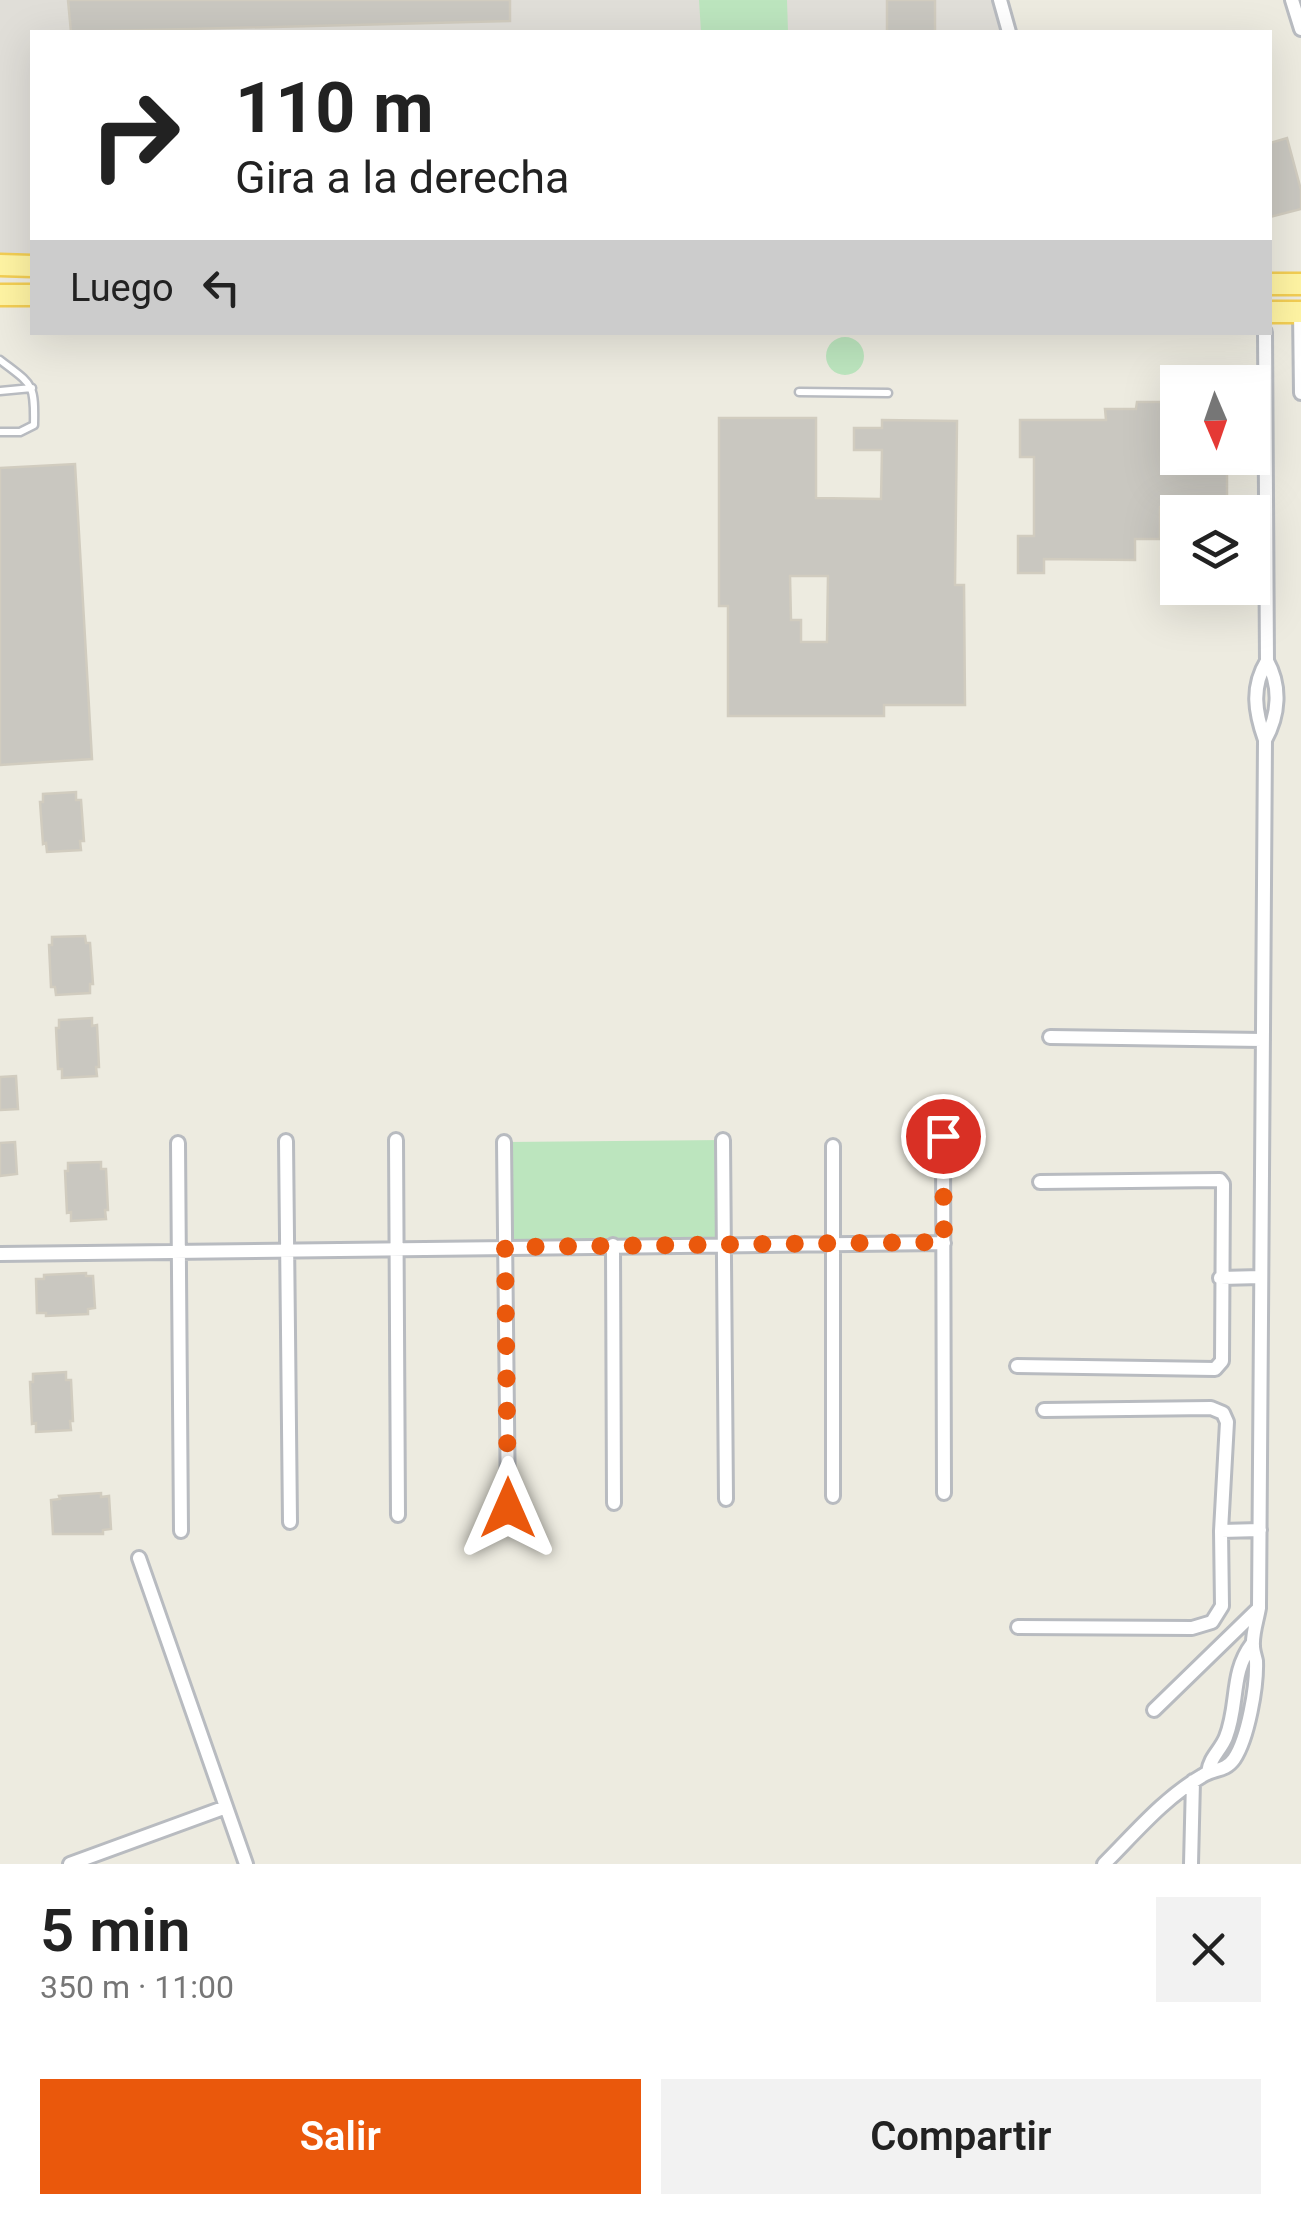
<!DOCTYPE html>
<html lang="es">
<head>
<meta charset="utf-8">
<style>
	body { margin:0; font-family:Roboto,sans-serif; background:#f2f2f2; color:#222; height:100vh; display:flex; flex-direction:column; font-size:38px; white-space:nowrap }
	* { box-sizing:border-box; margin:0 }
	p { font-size:32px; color:#767676 }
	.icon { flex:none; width:55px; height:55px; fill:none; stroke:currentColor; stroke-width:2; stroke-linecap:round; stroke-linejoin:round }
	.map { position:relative; height:1864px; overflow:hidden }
	.details { display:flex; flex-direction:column; background:#fff; flex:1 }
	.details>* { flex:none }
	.guide { position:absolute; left:30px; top:30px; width:1242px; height:305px; border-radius:0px; box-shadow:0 10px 40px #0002; background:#fff; color:#222; overflow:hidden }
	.needle { width:65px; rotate:178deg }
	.tools { position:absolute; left:1160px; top:365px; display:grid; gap:20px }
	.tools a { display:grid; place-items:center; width:110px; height:110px; border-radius:0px; background:#fff; box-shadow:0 10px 40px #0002; font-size:50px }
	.pin { position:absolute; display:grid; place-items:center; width:85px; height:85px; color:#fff; margin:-42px; border:5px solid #fff; border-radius:50%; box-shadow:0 2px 10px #0007 }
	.me { position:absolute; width:110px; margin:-55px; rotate:0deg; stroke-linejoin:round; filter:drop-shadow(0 0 8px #0008) }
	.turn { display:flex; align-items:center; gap:35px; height:210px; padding:0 40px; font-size:45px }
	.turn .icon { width:130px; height:130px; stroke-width:2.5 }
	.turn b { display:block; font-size:70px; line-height:85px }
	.then { display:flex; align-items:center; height:95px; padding:0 40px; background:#0003; gap:20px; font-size:38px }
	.round { display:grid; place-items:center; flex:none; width:105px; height:105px; border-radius:0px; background:#f2f2f2 }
	.summary { display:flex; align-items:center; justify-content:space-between; height:170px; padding:0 40px }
	h1 { font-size:60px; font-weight:600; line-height:75px }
	.primary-button { display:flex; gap:20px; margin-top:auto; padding:20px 40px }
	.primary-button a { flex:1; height:115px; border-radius:0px; background:#ea580c; color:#fff; font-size:40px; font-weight:600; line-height:115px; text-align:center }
	.primary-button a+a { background:#f2f2f2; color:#222 }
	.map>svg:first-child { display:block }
</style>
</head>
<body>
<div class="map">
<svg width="1301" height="1864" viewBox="0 0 1301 1864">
	<rect width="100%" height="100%" fill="#edebe0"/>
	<path fill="#e0ded8" d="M0,0H993L1003,32H32V278L0,277Z"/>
	<path fill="#bce5be" d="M699,0H787L788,32H701Z
		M826 356a19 19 0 1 1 38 0a19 19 0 1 1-38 0Z
		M723,1140L724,1245L505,1247L504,1142Z"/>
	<path fill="#c9c7c0" stroke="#d1ccbf" stroke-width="2.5" fill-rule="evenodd" d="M68,0H510V21L71,32Z
		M887,0H935V32H887Z
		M1287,138L1301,190V209L1270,217V143Z
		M1137,402H1162V409L1178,410V458H1227V507H1160V539H1135V560L1044,559V573H1018V536H1034V457H1020V420H1106L1105,409H1136Z
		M719,418H816V498L881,499L882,450H854V428H882V420L957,421L955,585H964L965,705H884V716H728V606H719ZM790,576H828L827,642H801V620H791Z
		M75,464L92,759L0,765V468Z
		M76,792V800H81L84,841H80L81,850L47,852L46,843L43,844L40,802H43V794Z
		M85,936L86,943H90L93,984H90V993L56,995L55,987H51L49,945H52V937Z
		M92,1018V1026L97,1025L99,1067H96L97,1076L62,1078V1069H58L56,1028H59V1020Z
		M16,1076L18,1109L0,1110V1077Z
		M15,1142L17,1174L0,1176V1143Z
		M101,1162V1169H106L108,1210H105L106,1219L71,1221V1212L67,1213L65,1171H68V1163Z
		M86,1273V1276H93L95,1308L88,1309V1314L46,1316V1313H37L36,1279H44V1275Z
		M66,1372V1380H71L73,1421H70L71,1430L36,1432V1423L32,1424L30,1382H33V1374Z
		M101,1493V1497L109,1496L111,1529L103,1530V1534H53L51,1500L60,1499L59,1496Z"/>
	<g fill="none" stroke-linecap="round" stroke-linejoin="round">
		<g stroke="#b8bbc0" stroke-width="11">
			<path id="service" d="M0,360C32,385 35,382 34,425L20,432H0
				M0,391L32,388
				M799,392L888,393"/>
		</g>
		<g stroke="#b8bbc0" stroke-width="18">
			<path id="minor" d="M1000,0L1009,32
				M1292,0L1301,29
				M1300,312L1301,393
				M1265,332L1267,661C1281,686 1279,715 1265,740
				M1050,1037L1263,1040
				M943,1136L944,1493
				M396,1140L398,1515
				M723,1140L726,1499
				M286,1141L290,1522
				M504,1142L508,1508
				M178,1143L181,1531
				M613,1245L614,1503
				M0,1254L944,1243
				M1220,1278L1261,1277
				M1017,1366L1215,1369L1222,1361L1223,1184L1220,1180L1040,1182
				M833,1496V1146
				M1221,1531L1260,1530
				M139,1558L246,1864
				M1018,1627L1192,1628L1212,1622L1222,1606L1221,1531L1227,1422L1223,1413L1211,1408L1044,1410
				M1154,1710L1259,1608L1265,740C1255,712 1251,687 1267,661
				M1208,1772C1210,1757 1221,1750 1226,1737C1239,1704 1230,1673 1252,1644
				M70,1864L226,1807
				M1104,1864C1135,1833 1164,1798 1202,1776C1213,1768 1225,1772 1234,1759C1248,1738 1257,1686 1256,1661C1255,1656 1253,1651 1253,1646C1252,1634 1257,1620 1259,1608
				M1191,1864L1193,1781"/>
		</g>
		<g stroke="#f3ce53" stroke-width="25">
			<path id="primary" d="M0,265L32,266
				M1270,284H1301
				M0,295H32
				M1270,312H1301"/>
		</g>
		<use href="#service" stroke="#fff" stroke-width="6"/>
		<use href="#minor" stroke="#fff" stroke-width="12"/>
		<use href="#primary" stroke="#fff4a3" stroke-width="20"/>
	</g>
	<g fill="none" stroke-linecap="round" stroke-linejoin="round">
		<path stroke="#ea580c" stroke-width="18" stroke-dasharray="0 32.4" d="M508,1508L505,1247L944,1242L943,1136"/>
	</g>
</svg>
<div class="tools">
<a><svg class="needle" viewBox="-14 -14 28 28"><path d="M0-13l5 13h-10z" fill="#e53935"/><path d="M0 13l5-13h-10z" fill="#767676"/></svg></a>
<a><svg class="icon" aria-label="layers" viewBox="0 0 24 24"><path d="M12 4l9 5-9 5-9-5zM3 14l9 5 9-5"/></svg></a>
</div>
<div class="pin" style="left:943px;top:1136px;background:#d93025"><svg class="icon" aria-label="arrive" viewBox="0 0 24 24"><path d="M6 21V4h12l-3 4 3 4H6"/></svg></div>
<svg class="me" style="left:508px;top:1508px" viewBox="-20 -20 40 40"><path d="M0-17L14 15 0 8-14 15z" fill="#ea580c" stroke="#fff" stroke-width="4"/></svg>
<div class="guide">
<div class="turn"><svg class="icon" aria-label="right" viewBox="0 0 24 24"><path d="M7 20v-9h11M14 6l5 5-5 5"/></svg><div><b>110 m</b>Gira a la derecha</div></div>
<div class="then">Luego<svg class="icon" aria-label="left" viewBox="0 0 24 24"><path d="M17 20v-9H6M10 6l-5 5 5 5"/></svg></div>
</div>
</div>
<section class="details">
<div class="summary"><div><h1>5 min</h1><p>350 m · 11:00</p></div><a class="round"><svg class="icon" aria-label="close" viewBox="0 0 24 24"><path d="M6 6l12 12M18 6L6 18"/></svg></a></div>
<div class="primary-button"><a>Salir</a><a>Compartir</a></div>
</section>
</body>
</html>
